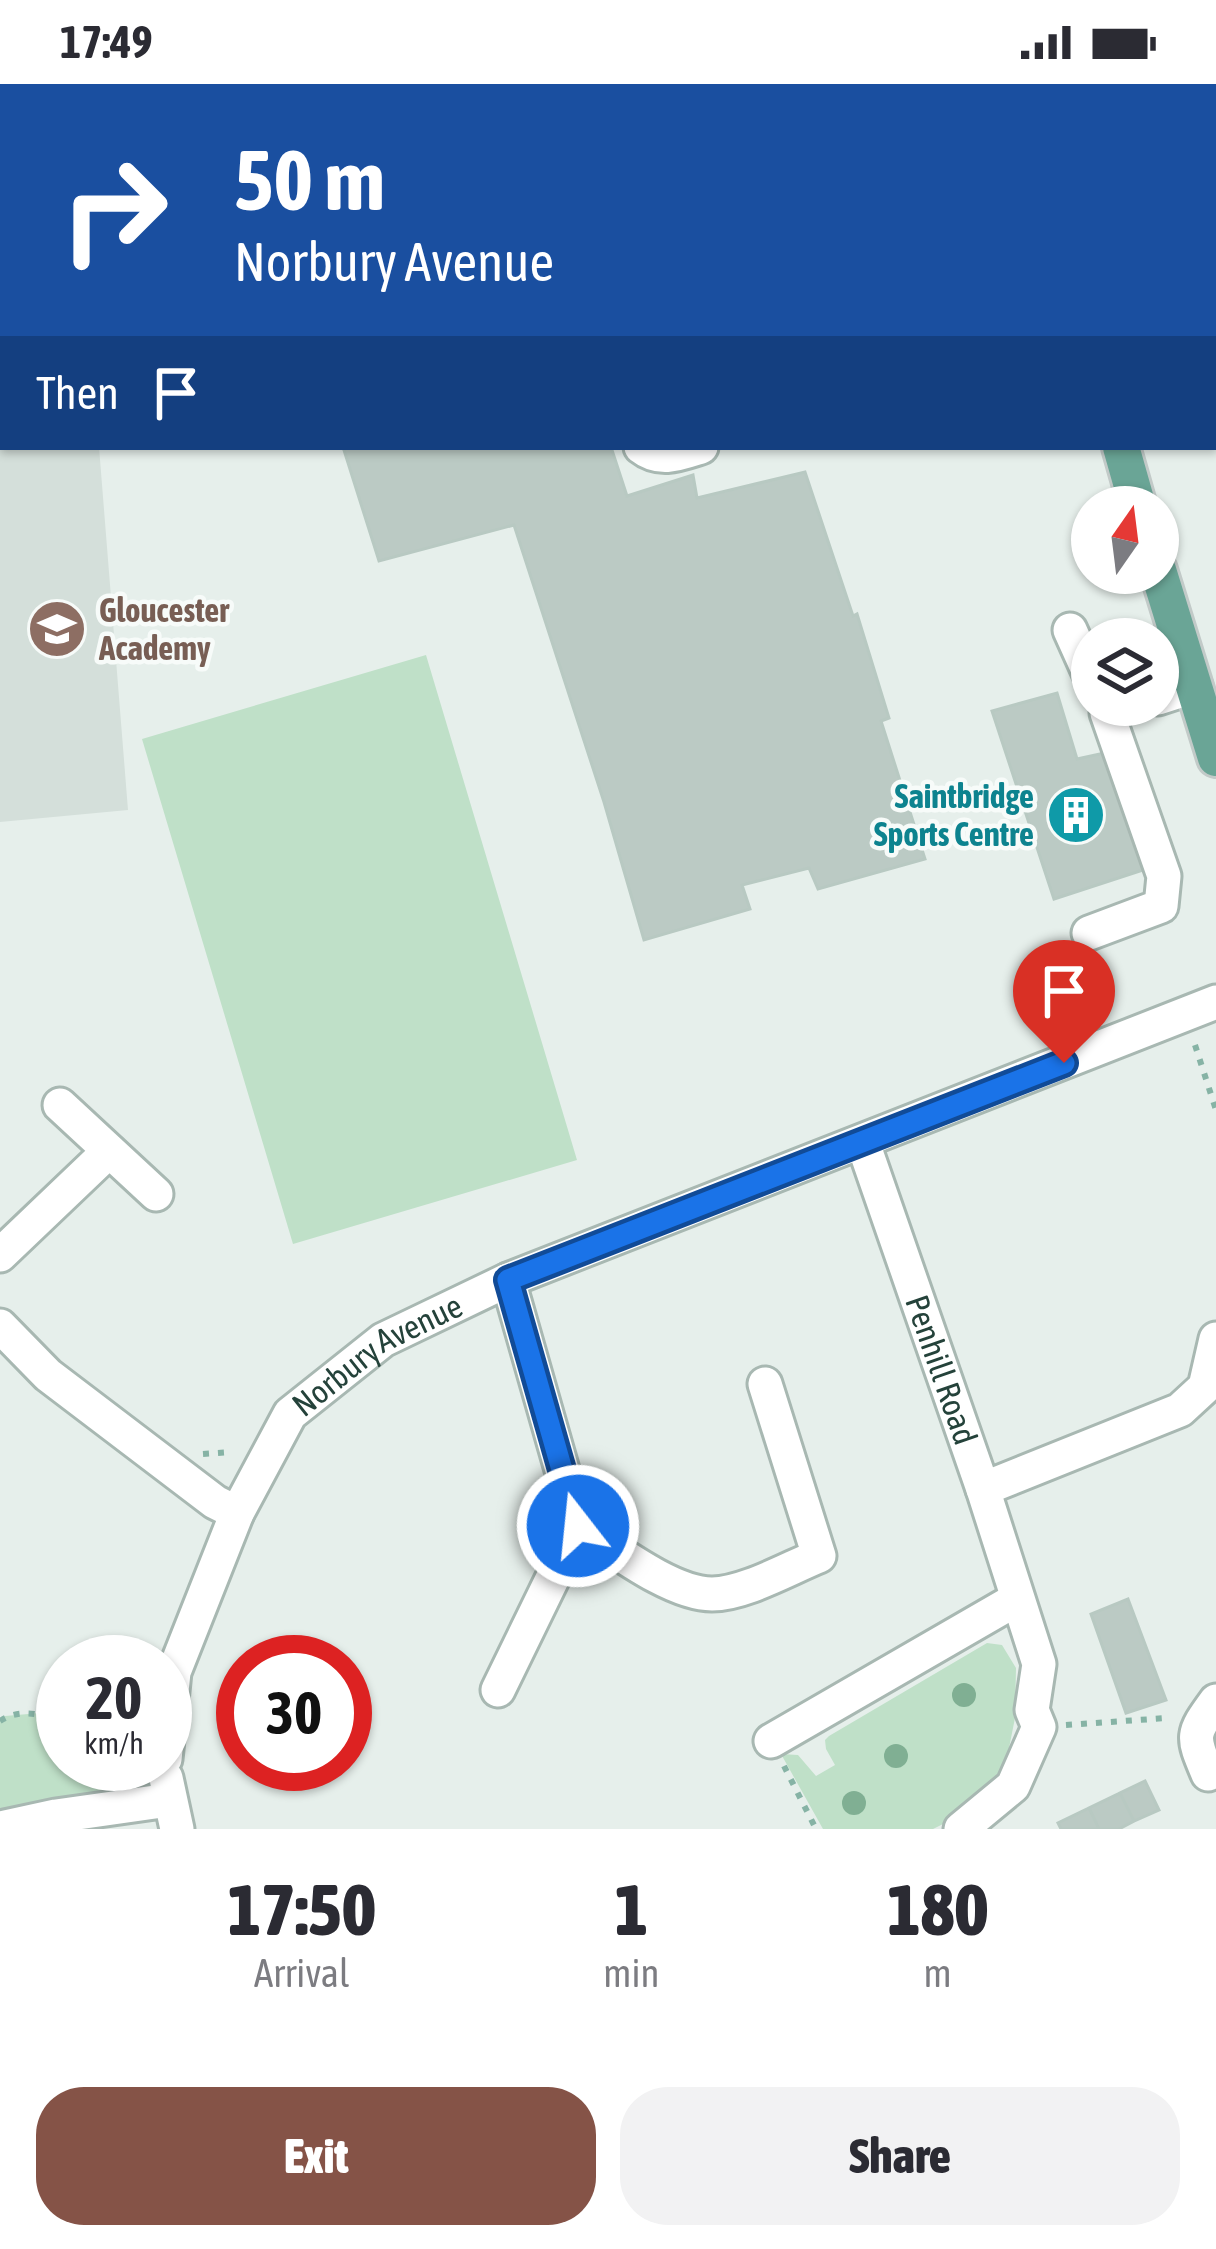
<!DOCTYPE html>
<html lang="en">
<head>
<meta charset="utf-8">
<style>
	body { margin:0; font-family:"Asap Condensed",sans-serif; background:#f2f2f3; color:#2b2b33; height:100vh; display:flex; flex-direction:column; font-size:45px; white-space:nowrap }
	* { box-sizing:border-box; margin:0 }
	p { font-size:39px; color:#7c7c81 }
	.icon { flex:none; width:66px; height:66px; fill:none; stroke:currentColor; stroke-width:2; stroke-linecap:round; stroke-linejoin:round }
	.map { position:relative; height:1745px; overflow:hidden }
	.side { display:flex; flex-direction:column; background:#fff; flex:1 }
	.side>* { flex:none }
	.guide { position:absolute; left:0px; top:0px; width:1218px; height:366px; box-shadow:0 3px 9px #0004; background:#1a4fa0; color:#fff; overflow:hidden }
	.needle { width:78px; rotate:14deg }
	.buttons { position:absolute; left:1071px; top:402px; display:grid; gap:24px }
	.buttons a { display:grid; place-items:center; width:108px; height:108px; border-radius:50%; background:#fff; box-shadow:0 3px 9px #0004; font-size:60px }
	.speed { position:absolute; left:36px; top:1551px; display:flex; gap:24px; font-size:60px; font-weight:700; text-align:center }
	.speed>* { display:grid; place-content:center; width:156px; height:156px; border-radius:50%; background:#fff; box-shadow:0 3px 9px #0004; line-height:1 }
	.speed small { font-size:30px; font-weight:400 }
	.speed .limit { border:18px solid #d22; background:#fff; color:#111 }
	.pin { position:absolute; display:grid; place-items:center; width:102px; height:102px; color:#fff; margin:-123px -51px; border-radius:50% 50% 50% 0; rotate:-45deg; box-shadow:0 0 12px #0007 }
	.pin .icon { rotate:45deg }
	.me { position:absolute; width:132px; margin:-66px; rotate:344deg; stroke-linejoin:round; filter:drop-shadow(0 0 9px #0008) }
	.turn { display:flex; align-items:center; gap:42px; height:252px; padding:0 36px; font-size:54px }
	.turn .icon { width:156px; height:156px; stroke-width:2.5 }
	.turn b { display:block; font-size:84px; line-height:102px }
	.then { display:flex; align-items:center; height:114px; padding:0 36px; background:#0003; gap:24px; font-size:45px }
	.eta { display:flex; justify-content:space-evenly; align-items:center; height:204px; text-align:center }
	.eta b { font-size:72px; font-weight:800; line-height:84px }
	.cta { display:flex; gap:24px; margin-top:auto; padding:24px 36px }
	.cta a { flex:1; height:138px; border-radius:48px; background:#855347; color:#fff; font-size:48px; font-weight:800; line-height:138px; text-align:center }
	.cta a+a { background:#f2f2f3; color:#2b2b33 }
	.status { display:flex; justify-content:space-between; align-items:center; height:84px; padding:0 60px; background:#fff; direction:ltr }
	.status svg { height:33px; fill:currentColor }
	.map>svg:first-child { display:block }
</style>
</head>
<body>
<div class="status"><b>17:49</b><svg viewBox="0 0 49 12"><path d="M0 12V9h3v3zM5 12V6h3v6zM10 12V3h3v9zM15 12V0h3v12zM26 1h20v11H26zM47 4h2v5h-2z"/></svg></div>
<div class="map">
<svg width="1216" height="1745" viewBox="0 0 1216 1745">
	<rect width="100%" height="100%" fill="#e6efeb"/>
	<path fill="#d4dfda" d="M0,0H332L331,3H3V363H99L128,726L0,738Z"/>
	<path fill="#bfe0c8" d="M426,571L577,1076L293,1160L142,655Z
		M987,1559L1002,1561L1016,1584L1015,1634L1007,1674L995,1702L953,1735L933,1745H823L781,1670L798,1671L816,1692L835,1681L826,1665L825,1656L829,1652Z
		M40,1629L63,1638V1680H165L169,1716L0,1744V1637L5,1632Z"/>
	<path fill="#bbcac4" stroke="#b8c9c2" stroke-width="3" d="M343,363H611L627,412L693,391L697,414L805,388L853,532L857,530L889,634L881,637L925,775L818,805L809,784L742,801L750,825L644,856L604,718L514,441L379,477Z
		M1057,609L1077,675L1109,668L1143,786L1054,815L992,627Z
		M1128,1515L1166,1616L1126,1629L1091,1530Z
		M1145,1697L1159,1726L1134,1737L1120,1709Z
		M1120,1709L1134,1737L1119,1745H1099L1089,1724Z
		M1089,1724L1099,1745H1061L1058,1739Z"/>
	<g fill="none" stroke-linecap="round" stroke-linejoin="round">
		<g stroke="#a8b8b2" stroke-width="39">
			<g id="minor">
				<path d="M221,0V3"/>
				<path d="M530,3L531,0"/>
				<path d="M641,363C660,378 679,370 701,363"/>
				<path d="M1070,546L1092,595"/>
				<path d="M1158,614L1195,602"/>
				<path d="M1089,849L1161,822L1164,792L1107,629"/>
				<path d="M60,1021L156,1110"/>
				<path id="s1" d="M863,1059L983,1405L1039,1580L1032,1626L1039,1643L1013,1702L961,1745"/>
				<path d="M0,1171L109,1067"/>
				<path d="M0,1242L48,1291L215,1418L237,1429"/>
				<path d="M983,1405L1180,1326L1205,1303L1216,1255"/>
				<path d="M578,1442C613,1464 671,1510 712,1510C744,1510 789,1484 819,1472L765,1300"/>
				<path d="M498,1606L578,1442L508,1196"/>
				<path d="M771,1657L1017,1515"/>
				<path id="s2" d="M165,1675L174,1588L237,1429L290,1330L383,1256L508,1196L1216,918"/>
				<path d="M1208,1690C1192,1652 1191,1651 1216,1617"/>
				<path d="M166,1694L177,1745"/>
				<path d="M0,1744L56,1732L169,1716"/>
			</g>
		</g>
		<g stroke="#c2cac8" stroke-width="42">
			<path id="major" d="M1025,0L1026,3
				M1121,363L1138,423
				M1158,486L1216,674"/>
		</g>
		<path stroke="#86b3a5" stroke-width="6" stroke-dasharray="6 9" stroke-linecap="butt" d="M1215,194L1216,193
			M1195,961L1216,1026
			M203,1370L232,1368
			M0,1637C20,1624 42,1630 63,1638
			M1066,1641L1167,1634
			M784,1682L816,1745"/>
		<use href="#minor" stroke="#fff" stroke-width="33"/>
		<use href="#major" stroke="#6aa596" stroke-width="36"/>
	</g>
	<g fill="#80af93">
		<circle cx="964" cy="1611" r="12"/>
		<circle cx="896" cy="1672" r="12"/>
		<circle cx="854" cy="1719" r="12"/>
	</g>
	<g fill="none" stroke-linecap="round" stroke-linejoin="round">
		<g stroke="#114b97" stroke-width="30">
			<path id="route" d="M578,1442L508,1196L1064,979"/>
		</g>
		<use href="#route" stroke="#1a73e8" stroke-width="21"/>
	</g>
	<defs>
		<g id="school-disc" transform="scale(3)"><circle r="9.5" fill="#8d6e63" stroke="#f7fbf9"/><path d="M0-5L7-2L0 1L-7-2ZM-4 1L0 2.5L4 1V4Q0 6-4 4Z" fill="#fff"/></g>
		<g id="building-disc" transform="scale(3)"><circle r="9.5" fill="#0f9aa8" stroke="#f7fbf9"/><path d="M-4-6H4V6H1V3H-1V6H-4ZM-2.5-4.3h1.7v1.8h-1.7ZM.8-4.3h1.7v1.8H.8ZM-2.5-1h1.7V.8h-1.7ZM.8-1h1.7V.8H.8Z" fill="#fff"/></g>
	</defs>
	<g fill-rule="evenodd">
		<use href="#school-disc" x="57" y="545"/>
		<use href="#building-disc" x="1076" y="731"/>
	</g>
	<g text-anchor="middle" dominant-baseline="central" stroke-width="9" stroke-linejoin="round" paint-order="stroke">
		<g font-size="33" font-weight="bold" fill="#785e54" stroke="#f7fbf9" text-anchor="start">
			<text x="99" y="526">Gloucester<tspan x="99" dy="38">Academy</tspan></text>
		</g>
		<g font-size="33" font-weight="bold" fill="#0d838f" stroke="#f7fbf9" text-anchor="end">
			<text x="1034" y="712">Saintbridge<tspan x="1034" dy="38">Sports Centre</tspan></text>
		</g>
		<g font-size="33" fill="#24423a" stroke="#f7fbf9">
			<text stroke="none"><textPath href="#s2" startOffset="477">Norbury Avenue</textPath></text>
			<text stroke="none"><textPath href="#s1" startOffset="240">Penhill Road</textPath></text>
		</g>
	</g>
</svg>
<div class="buttons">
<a><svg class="needle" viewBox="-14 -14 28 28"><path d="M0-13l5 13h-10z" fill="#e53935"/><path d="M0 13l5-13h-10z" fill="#7c7c81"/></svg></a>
<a><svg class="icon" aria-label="layers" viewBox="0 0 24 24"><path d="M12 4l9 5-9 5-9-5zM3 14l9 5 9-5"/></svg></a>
</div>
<div class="speed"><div>20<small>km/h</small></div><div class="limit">30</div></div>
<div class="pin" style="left:1064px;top:979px;background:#d93025"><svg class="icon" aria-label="arrive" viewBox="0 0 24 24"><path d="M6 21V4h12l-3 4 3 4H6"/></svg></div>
<svg class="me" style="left:578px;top:1442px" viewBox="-20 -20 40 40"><circle r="17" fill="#1a73e8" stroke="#fff" stroke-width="3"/><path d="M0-11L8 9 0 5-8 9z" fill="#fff"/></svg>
<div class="guide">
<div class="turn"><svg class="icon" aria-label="right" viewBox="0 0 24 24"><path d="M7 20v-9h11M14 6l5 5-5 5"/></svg><div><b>50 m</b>Norbury Avenue</div></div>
<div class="then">Then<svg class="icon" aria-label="arrive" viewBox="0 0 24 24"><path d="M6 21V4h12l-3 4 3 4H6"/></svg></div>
</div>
</div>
<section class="side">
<div class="eta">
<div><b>17:50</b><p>Arrival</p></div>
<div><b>1</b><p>min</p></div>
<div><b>180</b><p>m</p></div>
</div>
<div class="cta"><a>Exit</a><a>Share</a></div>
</section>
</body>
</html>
